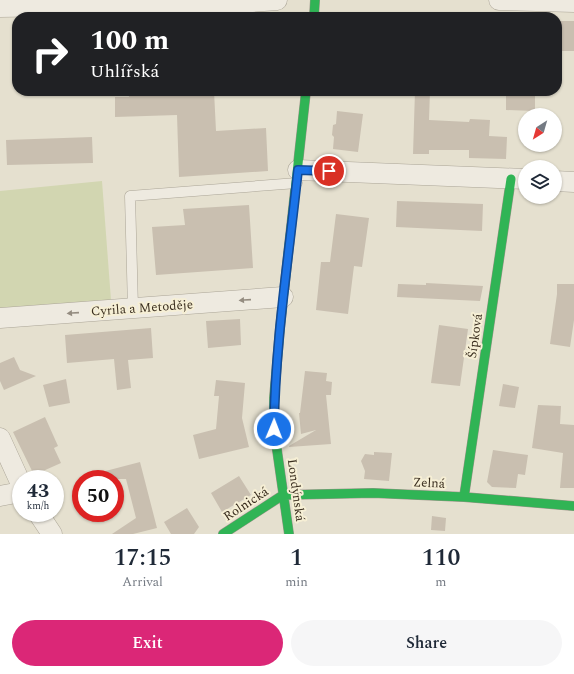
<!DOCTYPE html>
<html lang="en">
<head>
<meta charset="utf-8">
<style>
	body { margin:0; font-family:Spectral,serif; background:#f6f6f7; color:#1f2937; height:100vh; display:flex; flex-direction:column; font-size:15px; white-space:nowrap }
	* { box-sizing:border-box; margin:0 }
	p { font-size:13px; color:#747a83 }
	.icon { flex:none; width:22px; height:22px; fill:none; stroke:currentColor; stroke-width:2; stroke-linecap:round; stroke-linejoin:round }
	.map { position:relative; height:534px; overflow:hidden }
	.sheet { display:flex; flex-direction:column; background:#fff; flex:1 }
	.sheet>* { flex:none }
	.hud { position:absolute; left:12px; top:12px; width:550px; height:84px; border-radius:16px; box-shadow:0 1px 3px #0004; background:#202124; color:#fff; overflow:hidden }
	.needle { width:26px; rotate:217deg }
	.tools { position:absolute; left:518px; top:108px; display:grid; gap:8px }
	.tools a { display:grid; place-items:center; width:44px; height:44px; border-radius:50%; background:#fff; box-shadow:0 1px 3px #0004; font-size:20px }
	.speed { position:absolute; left:12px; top:470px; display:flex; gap:8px; font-size:20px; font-weight:700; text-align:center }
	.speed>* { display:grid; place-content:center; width:52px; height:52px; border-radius:50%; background:#fff; box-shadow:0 1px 3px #0004; line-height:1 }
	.speed small { font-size:10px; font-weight:400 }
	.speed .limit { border:6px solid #d22; background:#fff; color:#111 }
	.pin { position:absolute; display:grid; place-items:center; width:34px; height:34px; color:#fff; margin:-17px; border:2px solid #fff; border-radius:50%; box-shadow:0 1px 4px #0007 }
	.me { position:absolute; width:44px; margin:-22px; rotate:1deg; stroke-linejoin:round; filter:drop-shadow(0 0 3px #0008) }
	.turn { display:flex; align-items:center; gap:14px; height:84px; padding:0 12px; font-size:18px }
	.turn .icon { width:52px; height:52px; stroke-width:2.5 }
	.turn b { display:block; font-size:28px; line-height:34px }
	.eta { display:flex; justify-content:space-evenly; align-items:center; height:68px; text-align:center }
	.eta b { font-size:24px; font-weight:600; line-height:28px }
	.primary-button { display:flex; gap:8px; margin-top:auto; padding:8px 12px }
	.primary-button a { flex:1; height:46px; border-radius:24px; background:#db2777; color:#fff; font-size:16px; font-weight:600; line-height:46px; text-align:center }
	.primary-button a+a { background:#f6f6f7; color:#1f2937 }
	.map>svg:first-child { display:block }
</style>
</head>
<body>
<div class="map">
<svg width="574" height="534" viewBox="0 0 574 534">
	<rect width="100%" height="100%" fill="#e5e0cf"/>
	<path fill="#d2d6b1" d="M102,181L111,300L0,309V191Z"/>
	<path fill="#c9bfb0" d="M557,21H574V51H557Z
		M128,91H214L216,131L266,128L268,171L179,177L177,115L115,117V97H129Z
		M415,91H430L429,120L469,122L470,119L490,120L489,136L507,137L506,159L469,158V150H429V154H413Z
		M506,91H535V111L506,110Z
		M337,111L363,114L358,152L333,149L334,137L332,135L333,125L336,124Z
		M92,137L93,163L7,165L6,140Z
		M397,201L483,204L482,231L396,227Z
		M249,205L253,268L156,275L152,227L185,225L183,209Z
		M336,214L369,218L362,267L354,266L348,314L316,310L321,262H330Z
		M426,283L483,286L480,301L397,297L398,284L426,285Z
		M557,284H574V320L570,347L550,344L557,294Z
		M240,319L241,345L208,348L206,321Z
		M439,325L468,329L460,386L431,383Z
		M151,328L153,358L128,360L131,388L117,390L114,359L67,363L65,335Z
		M14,357L20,370L36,376L4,390L0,381V363Z
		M305,371L327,373L326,381L332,382L331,395H326L331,444L289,447V446L316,430L301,434L299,413H300Z
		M66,379L70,403L49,407L43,385Z
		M216,380L245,383L242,418L249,447L199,459L193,435L216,429L219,396H214Z
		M503,384L519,387L515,408L499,406Z
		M538,405L561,406L560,424L574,425V488H560L563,453L532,448Z
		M45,417L58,446L54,448L61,463L34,475L13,432Z
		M493,450L528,455L525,475L518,474L516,488L492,487L487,482Z
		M374,452L392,453L389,481L364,479L365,471L361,461L365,454L374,455Z
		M140,462L157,528L133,534H112L136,518L126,479H95L94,474Z
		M239,476L251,495L222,512L211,493Z
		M187,508L199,527L194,534H171L164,522Z
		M432,516L446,518L445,531L431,530Z"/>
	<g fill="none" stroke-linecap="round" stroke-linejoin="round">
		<g stroke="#aba597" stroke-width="11">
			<path id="lane" d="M133,308L130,196L297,183"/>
		</g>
		<g stroke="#aba597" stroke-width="21">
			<path id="street" d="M499,0L574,2
				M0,7L239,3L277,0
				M298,170L525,179
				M555,181L574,182
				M0,318L283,297
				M0,438L21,484
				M0,496L21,492
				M38,513L52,534"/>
		</g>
		<g stroke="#9a9488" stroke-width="10">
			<path id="fast" d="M314,17L315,0
				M464,497L511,179
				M223,534L283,495L373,493L464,497L574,506
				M289,534L274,429V398L280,328L306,91"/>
		</g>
		<use href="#lane" stroke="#eeeae0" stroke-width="10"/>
		<use href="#street" stroke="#eeeae0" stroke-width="20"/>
		<use href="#fast" stroke="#30b455" stroke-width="9"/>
	</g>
	<defs><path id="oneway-solid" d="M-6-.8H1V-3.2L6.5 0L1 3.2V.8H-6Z"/></defs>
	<g fill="#948c80">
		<use href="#oneway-solid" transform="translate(245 300) rotate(176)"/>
		<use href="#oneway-solid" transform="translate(73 313) rotate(176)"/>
	</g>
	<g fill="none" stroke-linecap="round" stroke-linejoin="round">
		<g stroke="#114b97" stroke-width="10">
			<path id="route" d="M274,429C275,342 289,256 298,170L329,171"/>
		</g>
		<use href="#route" stroke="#1a73e8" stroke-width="7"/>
	</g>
	<g text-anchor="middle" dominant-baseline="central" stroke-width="4" stroke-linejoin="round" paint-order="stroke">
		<g font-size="13" fill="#3a2e1f" stroke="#f6efd5">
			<text transform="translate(142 308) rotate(-4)">Cyrila a Metoděje</text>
			<text transform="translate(475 336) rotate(-82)">Šípková</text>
			<text transform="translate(429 483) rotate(3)">Zelná</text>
			<text transform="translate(296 490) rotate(82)">Londýnská</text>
			<text transform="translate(246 504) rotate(-33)">Rolnická</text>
		</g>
	</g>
</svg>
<div class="tools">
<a><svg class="needle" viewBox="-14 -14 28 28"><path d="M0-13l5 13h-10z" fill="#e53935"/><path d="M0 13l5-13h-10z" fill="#747a83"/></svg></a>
<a><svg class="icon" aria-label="layers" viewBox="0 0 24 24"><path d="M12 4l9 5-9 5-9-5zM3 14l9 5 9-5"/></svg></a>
</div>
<div class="speed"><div>43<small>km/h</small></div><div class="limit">50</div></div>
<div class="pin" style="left:329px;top:171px;background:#d93025"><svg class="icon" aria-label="arrive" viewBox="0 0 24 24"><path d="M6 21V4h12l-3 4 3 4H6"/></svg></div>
<svg class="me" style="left:274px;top:429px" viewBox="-20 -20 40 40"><circle r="17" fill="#1a73e8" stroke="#fff" stroke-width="3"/><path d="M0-11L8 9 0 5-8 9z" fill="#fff"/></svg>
<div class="hud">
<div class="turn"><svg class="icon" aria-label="right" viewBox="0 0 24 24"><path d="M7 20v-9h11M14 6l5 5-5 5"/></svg><div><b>100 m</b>Uhlířská</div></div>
</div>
</div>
<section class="sheet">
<div class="eta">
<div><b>17:15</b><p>Arrival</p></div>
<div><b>1</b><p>min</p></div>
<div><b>110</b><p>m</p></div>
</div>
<div class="primary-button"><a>Exit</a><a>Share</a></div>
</section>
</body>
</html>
